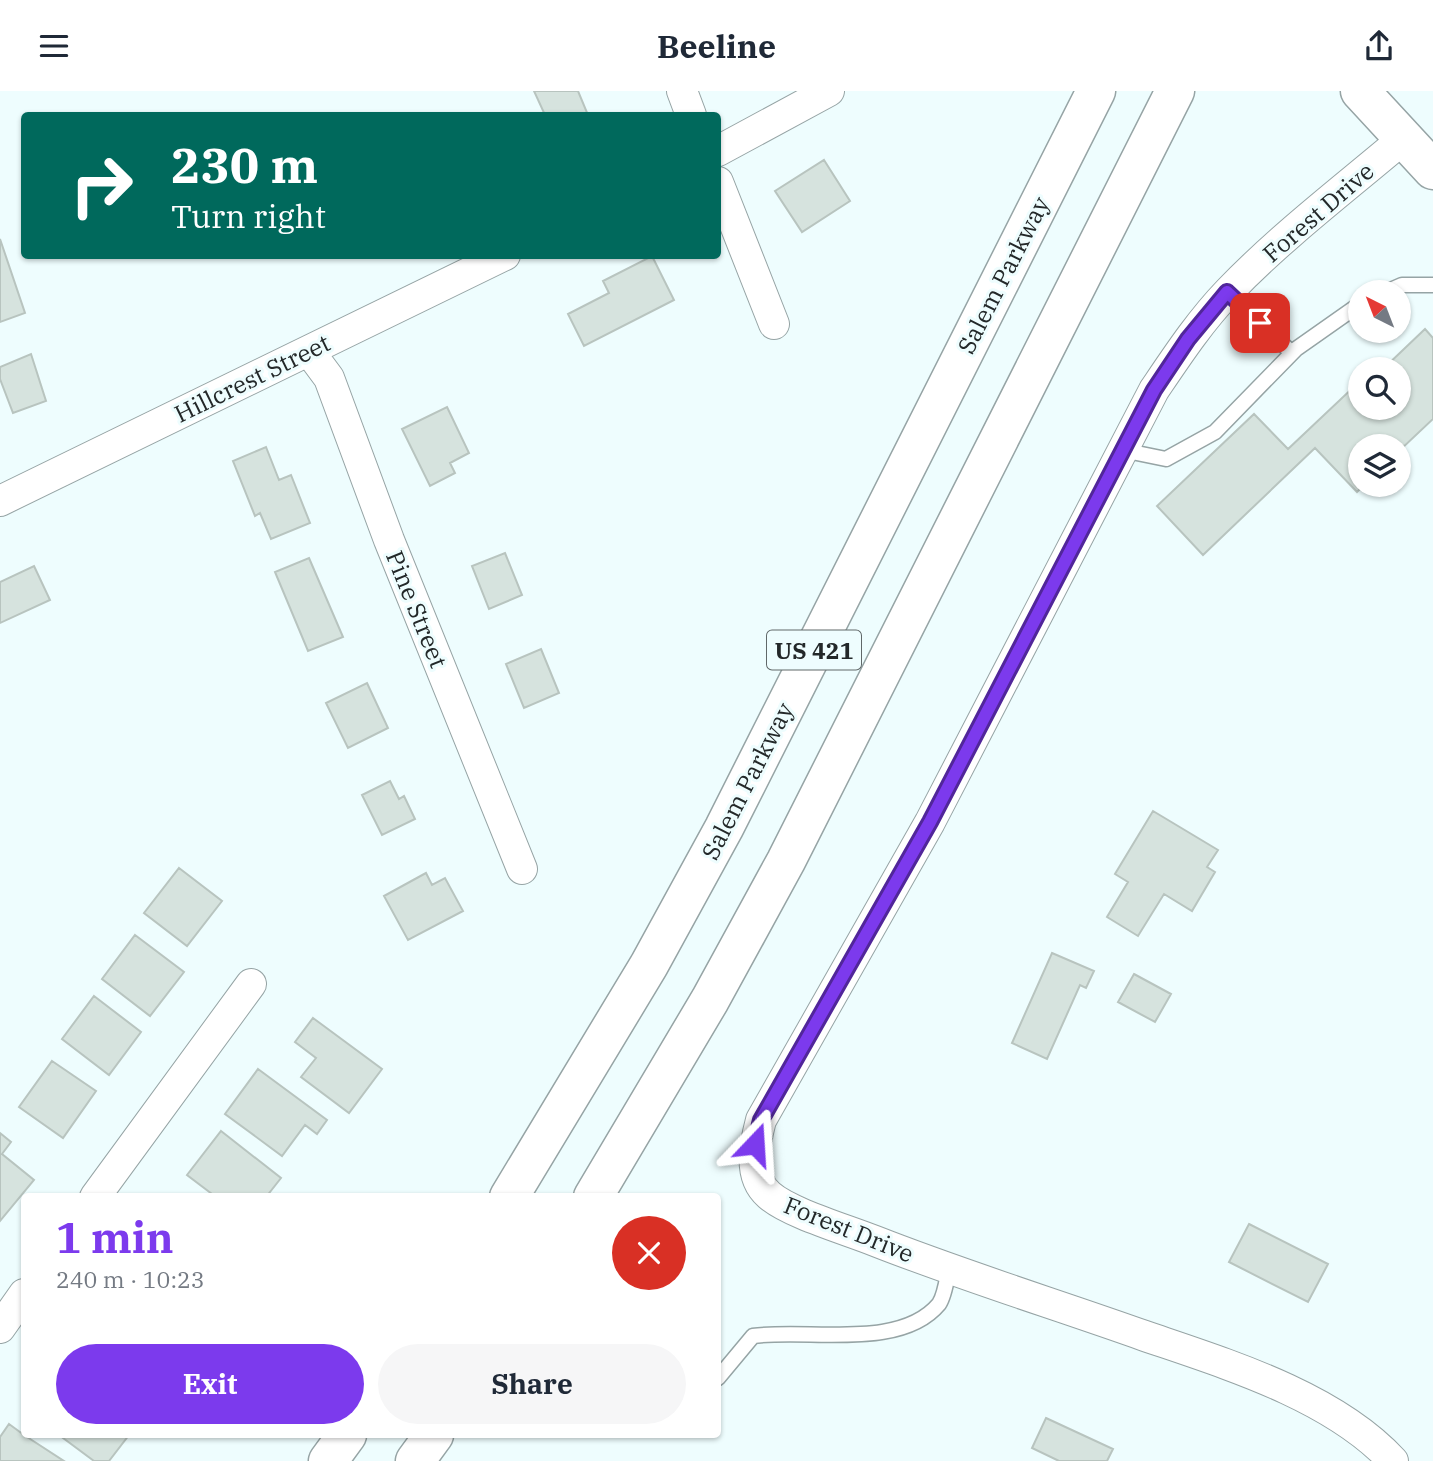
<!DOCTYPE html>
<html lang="en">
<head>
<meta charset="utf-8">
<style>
	body { margin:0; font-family:"IBM Plex Serif",serif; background:#f6f6f7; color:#1f2937; height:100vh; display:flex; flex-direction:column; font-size:26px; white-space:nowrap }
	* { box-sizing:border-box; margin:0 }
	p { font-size:23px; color:#747a83 }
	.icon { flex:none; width:38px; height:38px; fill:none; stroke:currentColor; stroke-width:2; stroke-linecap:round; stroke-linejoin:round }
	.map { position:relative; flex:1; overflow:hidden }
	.side { position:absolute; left:21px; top:1102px; width:700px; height:245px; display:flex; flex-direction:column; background:#fff; border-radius:7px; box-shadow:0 2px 5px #0004 }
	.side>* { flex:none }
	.banner { position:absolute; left:21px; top:21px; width:700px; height:147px; border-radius:7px; box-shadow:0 2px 5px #0004; background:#00695c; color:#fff; overflow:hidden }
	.needle { width:46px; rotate:318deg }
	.buttons { position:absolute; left:1348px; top:189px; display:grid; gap:14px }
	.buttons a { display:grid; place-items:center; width:63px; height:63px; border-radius:50%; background:#fff; box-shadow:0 2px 5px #0004; font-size:35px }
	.pin { position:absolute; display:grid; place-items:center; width:60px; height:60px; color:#fff; margin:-30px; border-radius:14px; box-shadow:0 4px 10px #0006 }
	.me { position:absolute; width:77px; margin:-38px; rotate:20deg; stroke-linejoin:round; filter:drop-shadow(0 0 5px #0008) }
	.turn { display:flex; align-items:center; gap:24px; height:147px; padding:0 35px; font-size:32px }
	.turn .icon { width:91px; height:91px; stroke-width:2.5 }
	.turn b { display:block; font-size:49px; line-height:60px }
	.round { display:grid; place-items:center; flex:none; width:74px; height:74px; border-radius:37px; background:#f6f6f7 }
	.head { display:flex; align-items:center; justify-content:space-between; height:119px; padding:0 35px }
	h1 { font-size:42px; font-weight:700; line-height:52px; color:#7c3aed }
	.primary-button { display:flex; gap:14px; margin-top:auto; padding:14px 35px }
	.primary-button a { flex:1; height:80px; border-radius:42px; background:#7c3aed; color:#fff; font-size:28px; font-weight:700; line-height:80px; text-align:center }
	.primary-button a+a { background:#f6f6f7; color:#1f2937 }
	header { display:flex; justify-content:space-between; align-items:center; height:91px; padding:0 35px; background:#fff; font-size:32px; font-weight:700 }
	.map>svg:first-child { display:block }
</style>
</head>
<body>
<header><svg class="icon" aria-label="menu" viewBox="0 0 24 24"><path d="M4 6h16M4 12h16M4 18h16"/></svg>Beeline<svg class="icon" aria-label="share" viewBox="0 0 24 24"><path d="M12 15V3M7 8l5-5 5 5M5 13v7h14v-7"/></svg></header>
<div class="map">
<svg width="1433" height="1370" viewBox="0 0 1433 1370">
	<rect width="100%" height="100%" fill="#eefdfe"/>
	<path fill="#d6e3de" stroke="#b8c4bf" stroke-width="2" d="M534,0H578L588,24H545Z
		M824,69L850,110L802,141L775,100Z
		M0,148L25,222L0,231Z
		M652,165L674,209L584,255L568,223L609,202L603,190Z
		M1425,238L1433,247V328L1398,361V355H1360V394H1364L1357,401L1315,357L1203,464L1157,415L1254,323L1288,358L1360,290V317H1398V278H1383Z
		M31,263L46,310L13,322L0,288V276Z
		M447,316L469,362L450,372L455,382L430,395L402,338Z
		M266,356L279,389L291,384L310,432L271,448L260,422L255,425L233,370Z
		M505,462L522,504L489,518L472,475Z
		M309,467L343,546L308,560L275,481Z
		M34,475L50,509L0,532V491Z
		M541,558L559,602L524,617L506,573Z
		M367,592L388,637L348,657L326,612Z
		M390,690L399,708L404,705L415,728L382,744L362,704Z
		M1153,720L1218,759L1207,776L1215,781L1192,820L1164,803L1138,845L1107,826L1128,791L1115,783Z
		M179,777L222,810L187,855L144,822Z
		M426,782L432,794L445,787L463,820L408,849L384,805Z
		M135,844L184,881L150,925L102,888Z
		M1052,862L1094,880L1086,897L1080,894L1047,968L1012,952Z
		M1134,883L1171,903L1155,931L1118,911Z
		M94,905L141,941L109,984L62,948Z
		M313,927L382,978L349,1022L301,986L316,967L295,951Z
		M52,970L96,1000L63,1047L19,1016Z
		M258,978L327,1029L317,1043L305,1034L282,1065L225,1023Z
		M221,1040L281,1087L266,1106H216L187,1084Z
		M0,1042L11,1051L2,1063L34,1089L0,1130Z
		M1249,1133L1328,1173L1308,1211L1229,1171Z
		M1046,1327L1113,1358L1107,1370H1059L1032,1357Z
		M9,1333L24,1344L64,1370H0V1346Z
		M59,1344H129L109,1370H94Z"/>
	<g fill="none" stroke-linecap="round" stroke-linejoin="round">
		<g stroke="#96a4a5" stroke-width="17">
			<path id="service" d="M1227,201L1292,262
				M1386,201L1402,194H1433
				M1122,359L1166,368L1215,341L1296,258L1360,213
				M718,1287L753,1245C807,1237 900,1260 939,1213C945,1204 947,1187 949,1177"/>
		</g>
		<g stroke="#96a4a5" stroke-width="32">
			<path id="minor" d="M682,0L691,24
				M718,60L829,0
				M718,91L774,233
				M309,260L329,287L389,449L522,778
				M0,410L505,164
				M95,1106L251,893
				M0,1237L24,1203
				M1393,1370C1333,1305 1227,1273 1145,1245C1055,1213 964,1185 875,1150C848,1139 789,1122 769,1104C747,1085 755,1052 761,1029L930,731L1154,299C1177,265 1200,230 1229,200C1282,145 1344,98 1403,48"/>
		</g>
		<g stroke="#96a4a5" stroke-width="41">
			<path id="secondary" d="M1360,0L1433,79"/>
		</g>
		<g stroke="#96a4a5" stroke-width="41">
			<path id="motorway" d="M509,1106L649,874L724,737L1096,0
				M593,1106L710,909L786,770L1175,0
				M328,1370L347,1344
				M415,1370L434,1344"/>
		</g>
		<use href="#service" stroke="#fff" stroke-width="14"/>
		<use href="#minor" stroke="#fff" stroke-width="30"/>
		<use href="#secondary" stroke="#fff" stroke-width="38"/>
		<use href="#motorway" stroke="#fff" stroke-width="38"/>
	</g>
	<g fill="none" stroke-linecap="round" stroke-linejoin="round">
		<g stroke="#51269a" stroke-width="18">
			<path id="route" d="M755,1053L761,1029L930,731L1154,299L1188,248L1227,201L1260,232"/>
		</g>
		<use href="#route" stroke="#7c3aed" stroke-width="12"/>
	</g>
	<g text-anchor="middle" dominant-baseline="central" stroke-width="6" stroke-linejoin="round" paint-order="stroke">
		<rect fill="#eefdfe" stroke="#606869" stroke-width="2" x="767" y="539.5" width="94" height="39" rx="5"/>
		<g font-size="23" font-weight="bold" fill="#232829">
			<text x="814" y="559">US 421</text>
		</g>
		<g font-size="24" fill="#232829" stroke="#eefdfe">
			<text transform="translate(1318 121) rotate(-41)">Forest Drive</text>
			<text transform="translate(1003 184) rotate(-63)">Salem Parkway</text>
			<text transform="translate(252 287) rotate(-26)">Hillcrest Street</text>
			<text transform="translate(417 518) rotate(68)">Pine Street</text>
			<text transform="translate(747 690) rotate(-63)">Salem Parkway</text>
			<text transform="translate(849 1138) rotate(22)">Forest Drive</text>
		</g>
	</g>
</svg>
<div class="buttons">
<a><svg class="needle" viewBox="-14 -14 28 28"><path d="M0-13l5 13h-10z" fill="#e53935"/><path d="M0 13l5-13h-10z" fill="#747a83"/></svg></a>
<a><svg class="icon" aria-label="search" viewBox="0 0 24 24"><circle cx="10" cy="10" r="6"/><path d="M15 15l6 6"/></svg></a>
<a><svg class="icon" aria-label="layers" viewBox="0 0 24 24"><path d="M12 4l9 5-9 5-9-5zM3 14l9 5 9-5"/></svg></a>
</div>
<div class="pin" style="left:1260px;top:232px;background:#d93025"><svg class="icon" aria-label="arrive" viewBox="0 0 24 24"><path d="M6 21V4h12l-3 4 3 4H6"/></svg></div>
<svg class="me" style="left:755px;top:1053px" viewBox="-20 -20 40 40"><path d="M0-17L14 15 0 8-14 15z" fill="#7c3aed" stroke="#fff" stroke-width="4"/></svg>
<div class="banner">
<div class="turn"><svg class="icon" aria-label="right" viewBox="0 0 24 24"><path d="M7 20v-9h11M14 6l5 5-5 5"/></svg><div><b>230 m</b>Turn right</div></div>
</div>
<section class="side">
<div class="head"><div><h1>1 min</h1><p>240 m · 10:23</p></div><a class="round" style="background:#d93025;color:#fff"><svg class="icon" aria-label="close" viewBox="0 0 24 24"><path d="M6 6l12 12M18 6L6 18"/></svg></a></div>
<div class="primary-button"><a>Exit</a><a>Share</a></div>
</section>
</div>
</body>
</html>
